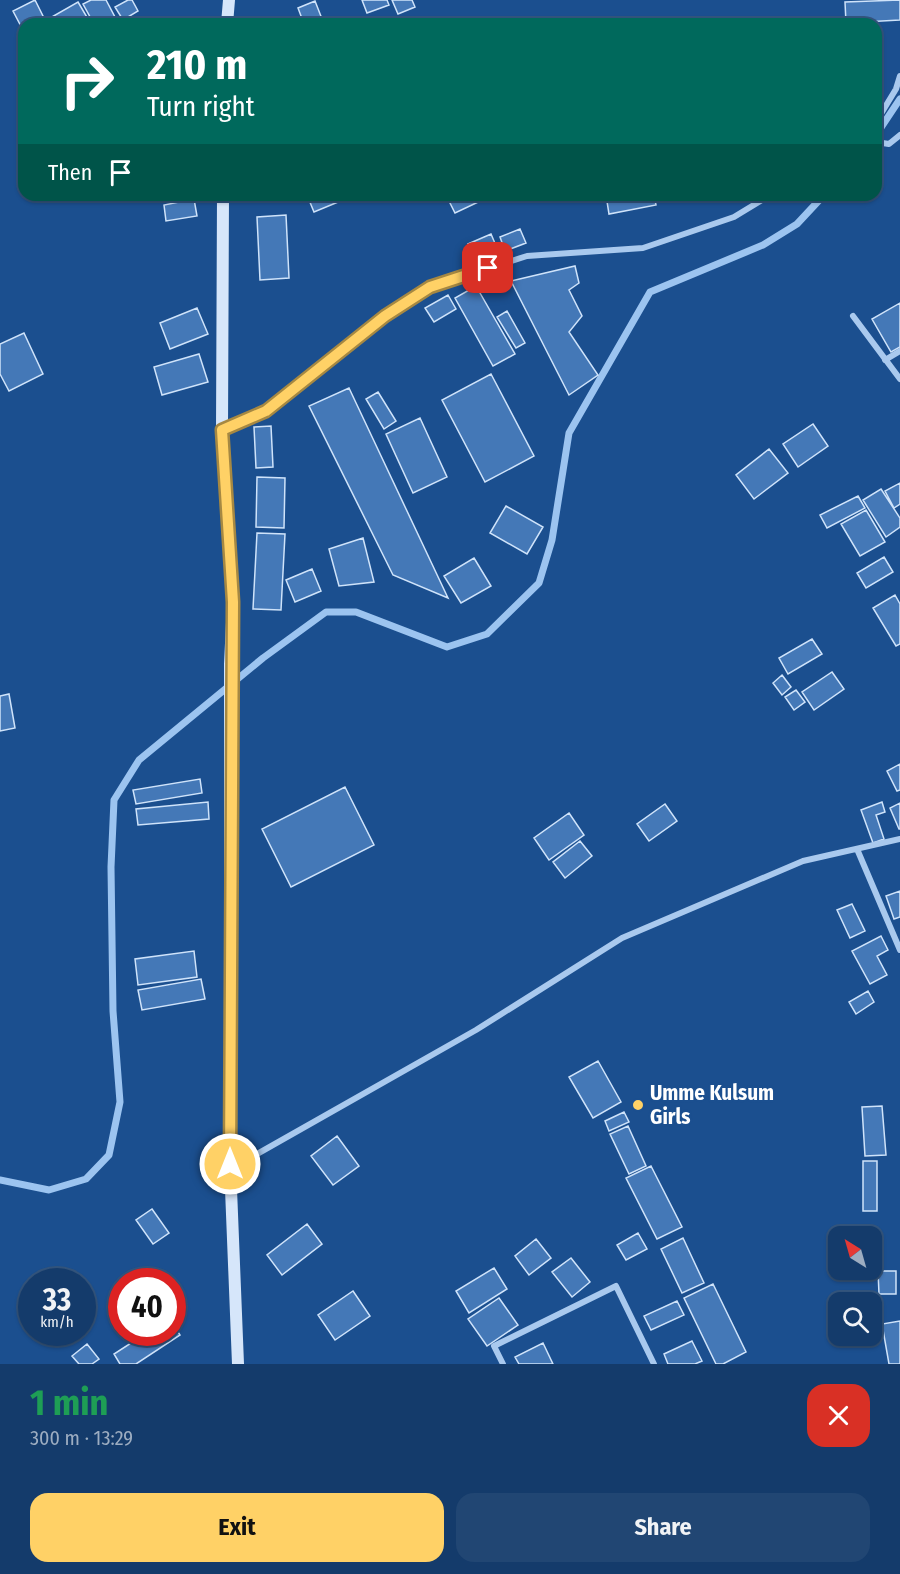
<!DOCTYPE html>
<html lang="en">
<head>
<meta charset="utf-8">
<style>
	body { margin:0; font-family:"Fira Sans Condensed",sans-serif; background:#214673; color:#f1f3f6; height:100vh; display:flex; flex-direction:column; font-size:22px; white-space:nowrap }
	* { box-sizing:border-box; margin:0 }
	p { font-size:20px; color:#9dadc1 }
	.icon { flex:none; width:33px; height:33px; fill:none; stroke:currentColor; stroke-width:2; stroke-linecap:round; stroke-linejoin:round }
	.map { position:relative; height:1364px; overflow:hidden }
	.side { display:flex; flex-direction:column; background:#143b6b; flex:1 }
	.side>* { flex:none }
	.guide { position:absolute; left:18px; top:18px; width:864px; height:183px; border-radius:18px; box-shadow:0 2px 4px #0004,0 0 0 2px #33557e; background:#00695c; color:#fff; overflow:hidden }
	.needle { width:39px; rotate:323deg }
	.fabs { position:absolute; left:828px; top:1226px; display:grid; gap:12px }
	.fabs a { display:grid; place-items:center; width:54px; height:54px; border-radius:12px; background:#143b6b; box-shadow:0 2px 4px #0004,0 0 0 2px #33557e; font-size:30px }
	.speed { position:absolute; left:18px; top:1268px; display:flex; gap:12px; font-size:30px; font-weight:700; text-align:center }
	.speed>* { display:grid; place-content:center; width:78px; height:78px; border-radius:50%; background:#143b6b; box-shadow:0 2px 4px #0004,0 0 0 2px #33557e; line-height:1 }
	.speed small { font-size:15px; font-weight:400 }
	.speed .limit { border:9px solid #d22; background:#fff; color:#111 }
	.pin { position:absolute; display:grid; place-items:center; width:51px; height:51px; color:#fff; margin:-26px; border-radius:12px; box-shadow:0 3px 9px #0006 }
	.me { position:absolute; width:66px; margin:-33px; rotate:0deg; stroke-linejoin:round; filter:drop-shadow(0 0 4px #0008) }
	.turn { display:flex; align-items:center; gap:21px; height:126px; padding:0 30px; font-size:27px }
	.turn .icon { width:78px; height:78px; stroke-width:2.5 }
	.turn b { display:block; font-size:42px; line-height:51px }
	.then { display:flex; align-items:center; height:57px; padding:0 30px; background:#0003; gap:12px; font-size:22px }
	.round { display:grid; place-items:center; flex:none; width:63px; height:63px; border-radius:18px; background:#214673 }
	.headline { display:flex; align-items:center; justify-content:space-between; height:102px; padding:0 30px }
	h1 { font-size:36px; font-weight:700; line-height:45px; color:#1e9e55 }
	.button { display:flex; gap:12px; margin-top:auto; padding:12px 30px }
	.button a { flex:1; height:69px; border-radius:18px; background:#ffd166; color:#111; font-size:24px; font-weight:700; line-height:69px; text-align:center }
	.button a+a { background:#214673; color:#f1f3f6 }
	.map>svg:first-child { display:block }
</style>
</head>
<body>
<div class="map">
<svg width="900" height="1364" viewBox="0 0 900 1364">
	<rect width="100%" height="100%" fill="#1b4f8f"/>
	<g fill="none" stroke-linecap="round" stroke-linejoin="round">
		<path stroke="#9cc4f0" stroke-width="7" d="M876,135L900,99
			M0,1180L49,1190L86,1179L109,1155L120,1102L113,1011L111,867L114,800L139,760L263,658L326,612H356L447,647L487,634L539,583L552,540L569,433L650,292L763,245L797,224L824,195"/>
	</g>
	<path fill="#4478b7" stroke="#cfe3fa" stroke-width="1.5" d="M35,0L47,24H24V32L13,11Z
		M91,0H106L116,19L107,24H94L83,4Z
		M128,0H132L138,11L123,20L115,7Z
		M362,0H387L389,5L367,13Z
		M392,0H412L415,7L398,14Z
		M900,0V20L846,23L845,2Z
		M315,1L324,24H304L298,8Z
		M78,2L91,24H54L50,18Z
		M307,195H355L314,212Z
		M446,195H493L455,213Z
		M606,195H654L656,205L609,214Z
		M194,199L197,216L166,221L164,205Z
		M286,215L289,278L260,280L257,217Z
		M520,229L526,243L505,251L500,237Z
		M491,234L500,255L477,265L468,244Z
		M575,266L579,283L569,290L582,316L569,332L598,375L569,395L511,281Z
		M476,286L515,354L493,366L455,298Z
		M448,295L456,309L434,322L425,308Z
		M900,303V347L891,352L872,319Z
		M197,308L208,334L170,349L160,323Z
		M507,311L525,343L516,348L497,317Z
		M24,333L43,374L9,391L0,374V344Z
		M199,354L208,382L162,395L154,367Z
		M491,374L534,456L485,482L442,400Z
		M349,388L448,598L393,575L309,406Z
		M378,392L396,421L384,429L366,399Z
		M420,418L447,477L413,493L386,434Z
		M813,424L828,446L798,467L783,444Z
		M271,426L273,467L256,468L254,427Z
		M769,449L788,473L754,499L736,475Z
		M257,477L285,478L284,528L256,527Z
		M900,483V504L894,508L885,491Z
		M881,489L900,518V527L886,537L863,500Z
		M858,496L865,508L827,528L820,515Z
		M506,506L543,527L527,554L490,533Z
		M866,510L885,542L860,556L841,524Z
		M257,533L285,534L281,610L253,609Z
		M363,538L374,582L339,586L329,549Z
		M884,557L893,572L866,588L857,573Z
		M474,558L491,586L461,603L444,576Z
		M312,569L321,591L295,602L286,580Z
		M895,595L900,604V644L896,646L873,608Z
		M812,639L822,654L788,674L779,658Z
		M832,672L844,689L814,710L802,692Z
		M782,675L791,687L782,695L773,683Z
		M796,690L805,702L794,710L785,697Z
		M9,694L15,728L0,731V696Z
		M900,764V790L897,791L887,771Z
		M200,779L202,793L136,804L133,790Z
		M345,787L374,845L291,887L262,829Z
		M208,802L209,819L138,825L136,809Z
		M882,802L885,812L876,815L884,839L873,843L861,810Z
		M900,803V829H899L890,808Z
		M665,804L677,821L649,841L637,824Z
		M569,813L584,835L549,860L534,838Z
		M580,841L592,856L565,878L553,862Z
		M900,891V917L894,919L886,896Z
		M852,904L865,931L850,938L837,910Z
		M881,936L888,950L877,956L887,975L870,984L852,951Z
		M194,951L197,977L138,985L135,959Z
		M201,979L205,999L142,1010L138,990Z
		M868,991L874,1002L856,1014L849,1002Z
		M598,1061L621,1102L593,1118L569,1077Z
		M882,1106L886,1155L865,1156L862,1107Z
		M624,1112L629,1122L609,1131L605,1121Z
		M628,1126L646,1166L629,1174L610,1134Z
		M337,1136L359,1166L333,1185L311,1156Z
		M863,1161H877V1211H863Z
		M651,1166L682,1227L657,1239L626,1178Z
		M152,1209L169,1233L153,1244L136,1220Z
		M307,1224L322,1244L282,1275L267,1255Z
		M638,1233L647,1249L626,1260L617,1245Z
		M683,1238L704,1283L682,1293L661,1249Z
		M536,1239L551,1258L529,1275L515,1256Z
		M571,1258L590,1282L572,1297L552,1272Z
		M494,1268L507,1289L469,1313L456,1291Z
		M878,1271H896V1294H879Z
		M713,1284L746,1352L723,1364H716L684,1298Z
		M353,1291L370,1316L335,1340L318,1315Z
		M499,1298L518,1325L487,1346L468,1319Z
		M677,1301L684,1315L651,1330L644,1316Z
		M900,1321V1364H889L882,1324Z
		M172,1323L180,1335L136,1364H120L114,1354L148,1332H172Z
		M692,1341L702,1361L695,1364H668L664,1354Z
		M543,1343L553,1364H519L515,1357Z
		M87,1344L99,1359L92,1364H79L72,1356Z"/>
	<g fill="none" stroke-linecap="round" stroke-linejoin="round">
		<path stroke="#a9c9ee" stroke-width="6" d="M876,122L896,89L900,76
			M876,142L889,144L900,135
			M853,316L900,379
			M885,360L900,351
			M223,430L266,411L385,316L430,287L527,256L643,248L734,217L770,195
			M857,849L900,950
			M230,1164L250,1158L476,1030L622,938L803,861L900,839
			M503,1364L494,1346L616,1286L654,1364"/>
		<path stroke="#d6e6fa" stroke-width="12" d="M227,24L229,0
			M223,195L222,430L233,602L230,664V1164L238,1364"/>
	</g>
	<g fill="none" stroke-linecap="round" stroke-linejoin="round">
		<g stroke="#a68842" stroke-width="15">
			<path id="route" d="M230,1164L233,602L222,430L266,411L385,316L430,287L488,268"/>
		</g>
		<use href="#route" stroke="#ffd166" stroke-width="10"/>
	</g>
	<circle fill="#ffd166" stroke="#1b4f8f" stroke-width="2" cx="638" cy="1105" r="6"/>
	<g text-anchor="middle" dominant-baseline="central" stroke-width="4.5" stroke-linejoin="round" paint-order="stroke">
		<g font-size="21" font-weight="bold" fill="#fff" stroke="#1b4f8f" text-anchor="start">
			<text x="650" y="1093">Umme Kulsum<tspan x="650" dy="24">Girls</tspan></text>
		</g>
	</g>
</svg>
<div class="fabs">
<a><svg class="needle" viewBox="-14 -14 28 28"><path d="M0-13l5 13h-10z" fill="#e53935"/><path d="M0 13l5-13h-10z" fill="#9dadc1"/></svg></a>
<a><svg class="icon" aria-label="search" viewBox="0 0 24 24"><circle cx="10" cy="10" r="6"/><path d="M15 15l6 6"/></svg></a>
</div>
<div class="speed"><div>33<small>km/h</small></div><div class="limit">40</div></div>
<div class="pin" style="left:488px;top:268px;background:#d93025"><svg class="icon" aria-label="arrive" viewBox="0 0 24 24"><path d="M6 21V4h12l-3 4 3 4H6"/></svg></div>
<svg class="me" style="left:230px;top:1164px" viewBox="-20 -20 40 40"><circle r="17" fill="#ffd166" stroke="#fff" stroke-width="3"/><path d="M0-11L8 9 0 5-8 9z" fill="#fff"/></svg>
<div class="guide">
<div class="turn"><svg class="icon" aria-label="right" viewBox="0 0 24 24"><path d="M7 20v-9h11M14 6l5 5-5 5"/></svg><div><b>210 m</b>Turn right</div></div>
<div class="then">Then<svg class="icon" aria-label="arrive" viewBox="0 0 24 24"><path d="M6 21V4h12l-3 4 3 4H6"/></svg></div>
</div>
</div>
<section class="side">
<div class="headline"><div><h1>1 min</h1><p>300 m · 13:29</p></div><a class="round" style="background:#d93025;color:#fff"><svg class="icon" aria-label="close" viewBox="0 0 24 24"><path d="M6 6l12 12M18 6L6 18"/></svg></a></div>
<div class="button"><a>Exit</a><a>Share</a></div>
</section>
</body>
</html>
